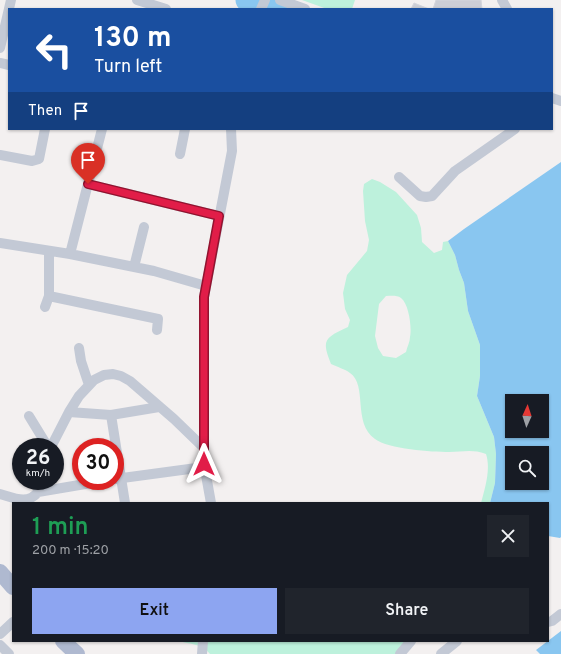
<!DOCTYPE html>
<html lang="en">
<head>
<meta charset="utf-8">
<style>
	body { margin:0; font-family:Overpass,sans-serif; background:#20242c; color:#f1f3f6; height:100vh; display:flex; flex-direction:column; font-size:15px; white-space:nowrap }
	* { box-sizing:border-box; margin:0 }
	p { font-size:13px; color:#9ea1a6 }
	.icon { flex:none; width:22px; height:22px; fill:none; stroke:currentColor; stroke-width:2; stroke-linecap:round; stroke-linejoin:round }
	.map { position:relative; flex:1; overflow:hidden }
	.sheet { position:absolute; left:12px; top:502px; width:537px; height:140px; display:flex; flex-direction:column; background:#171b24; border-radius:0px; box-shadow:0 1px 3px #0004 }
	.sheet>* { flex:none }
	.guide { position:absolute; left:8px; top:8px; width:545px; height:122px; border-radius:0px; box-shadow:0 1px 3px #0004; background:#1a4fa0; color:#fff; overflow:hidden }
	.needle { width:26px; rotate:3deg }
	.fabs { position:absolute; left:505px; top:394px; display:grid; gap:8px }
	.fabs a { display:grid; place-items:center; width:44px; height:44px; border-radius:0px; background:#171b24; box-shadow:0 1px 3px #0004; font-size:20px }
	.speed { position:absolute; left:12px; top:438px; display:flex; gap:8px; font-size:20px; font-weight:700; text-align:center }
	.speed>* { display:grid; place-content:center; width:52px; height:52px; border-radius:50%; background:#171b24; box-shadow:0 1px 3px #0004; line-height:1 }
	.speed small { font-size:10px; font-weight:400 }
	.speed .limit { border:6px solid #d22; background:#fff; color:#111 }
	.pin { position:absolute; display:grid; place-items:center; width:34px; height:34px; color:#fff; margin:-41px -17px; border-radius:50% 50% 50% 0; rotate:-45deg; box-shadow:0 0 4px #0007 }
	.pin .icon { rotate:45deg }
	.me { position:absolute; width:44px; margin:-22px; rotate:0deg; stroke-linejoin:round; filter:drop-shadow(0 0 3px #0008) }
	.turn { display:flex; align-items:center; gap:14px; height:84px; padding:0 20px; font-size:18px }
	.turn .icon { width:52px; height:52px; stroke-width:2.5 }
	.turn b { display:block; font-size:28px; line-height:34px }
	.then { display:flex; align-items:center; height:38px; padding:0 20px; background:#0003; gap:8px; font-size:15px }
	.round { display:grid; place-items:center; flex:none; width:42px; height:42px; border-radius:0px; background:#20242c }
	.headline { display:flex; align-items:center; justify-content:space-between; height:68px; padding:0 20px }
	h1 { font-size:24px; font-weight:600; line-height:30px; color:#1e9e55 }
	.button { display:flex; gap:8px; margin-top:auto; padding:8px 20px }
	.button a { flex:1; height:46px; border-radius:0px; background:#8da5f1; color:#111; font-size:16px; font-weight:600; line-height:46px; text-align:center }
	.button a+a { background:#20242c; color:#f1f3f6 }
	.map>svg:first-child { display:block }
</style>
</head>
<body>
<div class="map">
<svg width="561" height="654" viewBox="0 0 561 654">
	<rect width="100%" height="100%" fill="#f3f0f0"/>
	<path fill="#bdf1dc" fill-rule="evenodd" d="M302,0H355L352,9H327Z
		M372,179L380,182L396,192L417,215L421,228L422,242L434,253L442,250L443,242L448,241L455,255L459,270L464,283L468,311L480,345V376L477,396L494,437L496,454L495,483L490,503H481C485,488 491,469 486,454C472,449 463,452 449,452C432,452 388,449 375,439C352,423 368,385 350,373C345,369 337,367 331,364C321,339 325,338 348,327L350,320L345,309L343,293L347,275L367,251L369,240L365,221L363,191L364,184ZM386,296C391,296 397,295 401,298C409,304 412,328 410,337C410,342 407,347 406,352L396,358L383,356L378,348L375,336L379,304Z
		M179,641H414L403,654H210C201,643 192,645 179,641Z"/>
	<path fill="#89c6f0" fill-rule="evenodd" d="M561,162V537L560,538L548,536V503H490L495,483L496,454L494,437L477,396L480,376V345L468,311L464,283L459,270L455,255L448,241L464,229ZM512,401H542V431H512ZM512,453H542V483H512Z
		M561,631V654H540L536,650Z"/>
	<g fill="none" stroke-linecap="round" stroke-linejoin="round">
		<path stroke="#89c6f0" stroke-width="23" d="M247,0L277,9"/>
	</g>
	<path fill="#ccced6" stroke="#d4d5dc" d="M436,0H481L482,9H433Z
		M414,3L429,9H411Z"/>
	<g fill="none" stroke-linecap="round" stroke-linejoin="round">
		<path stroke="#c3c9d5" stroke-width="10" d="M137,0L166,9
			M280,0L305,9
			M502,0L507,9
			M261,9L265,0
			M0,48L11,0
			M0,63L9,65
			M552,98L561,101
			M180,154L185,129
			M0,155L32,161L39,159L45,129
			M399,177L420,196L426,197L432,196L455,171L515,129
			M88,184L219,216
			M0,243L70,254L154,271L206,286
			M70,254L102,129
			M134,267L144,227
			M49,296L158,319L157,330
			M45,307L49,296V251
			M79,348L81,361L89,385
			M69,412L111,415L159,407
			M111,415L125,503
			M29,416L48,447
			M51,447L69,412L79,396L94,380L104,375L113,374L121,376L130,381L174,419L204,448
			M115,479L204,467
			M38,492L40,481
			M0,494C14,498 28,505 38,492L103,481
			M211,503L204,464V297L232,151L231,129
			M548,622L552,621L561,614
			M0,634L13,622
			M0,645L9,654
			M202,654L203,641
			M400,654L411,641
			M441,654L457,641"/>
		<path stroke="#afb9d0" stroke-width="16" d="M0,572L13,587
			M63,641L77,654"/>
	</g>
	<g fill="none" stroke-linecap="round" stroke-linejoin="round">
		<g stroke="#92132f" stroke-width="10">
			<path id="route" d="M88,184L219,216L204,297V464"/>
		</g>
		<use href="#route" stroke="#e11d48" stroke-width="7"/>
	</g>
</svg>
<div class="fabs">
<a><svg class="needle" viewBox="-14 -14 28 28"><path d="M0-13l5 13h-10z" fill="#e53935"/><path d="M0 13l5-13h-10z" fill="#9ea1a6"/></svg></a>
<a><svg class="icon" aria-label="search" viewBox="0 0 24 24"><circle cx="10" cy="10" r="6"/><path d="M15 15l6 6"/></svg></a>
</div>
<div class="speed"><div>26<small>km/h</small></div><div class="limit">30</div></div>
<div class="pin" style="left:88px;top:184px;background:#d93025"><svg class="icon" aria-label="arrive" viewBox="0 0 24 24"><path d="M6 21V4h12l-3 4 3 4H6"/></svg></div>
<svg class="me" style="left:204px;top:464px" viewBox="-20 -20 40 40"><path d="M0-17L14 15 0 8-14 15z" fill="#e11d48" stroke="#fff" stroke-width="4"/></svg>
<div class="guide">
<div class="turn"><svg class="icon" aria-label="left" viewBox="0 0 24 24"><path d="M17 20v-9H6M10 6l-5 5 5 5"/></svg><div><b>130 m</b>Turn left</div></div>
<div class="then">Then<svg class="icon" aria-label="arrive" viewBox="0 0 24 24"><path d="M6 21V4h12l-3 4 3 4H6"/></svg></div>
</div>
<section class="sheet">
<div class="headline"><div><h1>1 min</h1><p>200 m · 15:20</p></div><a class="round"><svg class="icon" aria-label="close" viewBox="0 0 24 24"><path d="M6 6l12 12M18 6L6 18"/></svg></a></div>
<div class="button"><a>Exit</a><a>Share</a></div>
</section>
</div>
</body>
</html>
